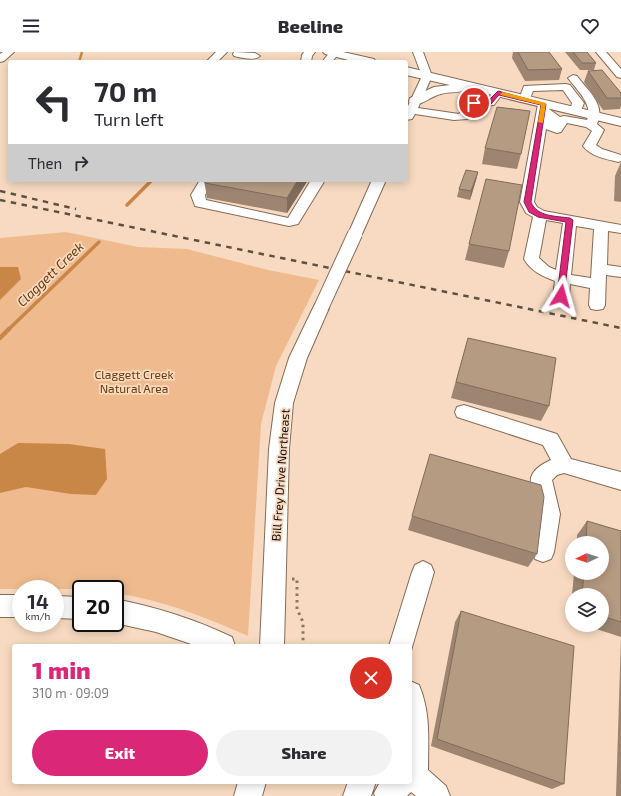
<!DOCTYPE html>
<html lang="en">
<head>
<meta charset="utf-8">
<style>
	body { margin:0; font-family:"Exo 2",sans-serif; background:#f2f2f3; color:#2b2b33; height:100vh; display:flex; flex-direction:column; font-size:15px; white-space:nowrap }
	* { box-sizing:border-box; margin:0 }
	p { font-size:13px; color:#7c7c81 }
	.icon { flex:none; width:22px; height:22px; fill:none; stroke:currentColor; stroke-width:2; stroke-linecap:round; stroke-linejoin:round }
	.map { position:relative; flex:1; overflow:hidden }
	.side { position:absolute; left:12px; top:592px; width:400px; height:140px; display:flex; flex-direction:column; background:#fff; border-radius:4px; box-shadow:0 2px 10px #0003 }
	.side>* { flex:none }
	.hud { position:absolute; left:8px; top:8px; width:400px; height:122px; border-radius:4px; box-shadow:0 2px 10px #0003; background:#fff; color:#2b2b33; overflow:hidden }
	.needle { width:26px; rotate:266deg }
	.buttons { position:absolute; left:565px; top:484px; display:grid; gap:8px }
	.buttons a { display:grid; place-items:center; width:44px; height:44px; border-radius:50%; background:#fff; box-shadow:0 2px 10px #0003; font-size:20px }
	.speed { position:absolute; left:12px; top:528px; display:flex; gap:8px; font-size:20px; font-weight:700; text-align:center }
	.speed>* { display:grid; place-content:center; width:52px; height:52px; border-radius:50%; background:#fff; box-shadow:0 2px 10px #0003; line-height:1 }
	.speed small { font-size:10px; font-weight:400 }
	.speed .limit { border:2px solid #111; border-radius:6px; background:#fff; color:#111 }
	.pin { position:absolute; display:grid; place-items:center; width:34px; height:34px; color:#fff; margin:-17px; border:2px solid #fff; border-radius:50%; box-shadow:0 1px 4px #0007 }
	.me { position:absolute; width:44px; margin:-22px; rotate:8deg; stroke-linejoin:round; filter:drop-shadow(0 0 3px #0008) }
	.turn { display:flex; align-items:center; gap:14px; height:84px; padding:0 20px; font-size:18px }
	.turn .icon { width:52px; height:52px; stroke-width:2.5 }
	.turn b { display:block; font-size:28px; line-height:34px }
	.then { display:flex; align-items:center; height:38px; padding:0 20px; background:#0003; gap:8px; font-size:15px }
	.round { display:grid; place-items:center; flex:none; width:42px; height:42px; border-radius:21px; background:#f2f2f3 }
	.head { display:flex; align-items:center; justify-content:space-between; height:68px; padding:0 20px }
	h1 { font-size:24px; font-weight:800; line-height:30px; color:#db2777 }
	.primary-button { display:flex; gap:8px; margin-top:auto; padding:8px 20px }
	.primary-button a { flex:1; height:46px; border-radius:24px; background:#db2777; color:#fff; font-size:16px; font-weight:800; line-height:46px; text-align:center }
	.primary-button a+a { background:#f2f2f3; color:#2b2b33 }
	header { display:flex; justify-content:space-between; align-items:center; height:52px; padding:0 20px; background:#fff; font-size:18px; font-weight:800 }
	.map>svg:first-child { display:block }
</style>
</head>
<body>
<header><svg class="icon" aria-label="menu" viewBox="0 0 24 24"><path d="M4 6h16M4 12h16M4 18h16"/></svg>Beeline<svg class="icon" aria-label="heart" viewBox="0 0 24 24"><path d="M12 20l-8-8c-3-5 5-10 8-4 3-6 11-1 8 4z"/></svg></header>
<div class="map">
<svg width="621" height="744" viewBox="0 0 621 744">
	<rect width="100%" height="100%" fill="#f7dac1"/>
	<path fill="#efbb8e" d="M66,180L138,195L187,197L268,218L319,228L276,314L261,372L248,584C202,564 165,549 115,541V537H0V186Z"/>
	<path fill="#c98747" d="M0,215H18L21,227L0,248Z
		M18,391L69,392L105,397L107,427L96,443L71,442L26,435L0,441V402Z"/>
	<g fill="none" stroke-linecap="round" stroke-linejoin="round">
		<path stroke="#c98747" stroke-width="2.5" d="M79,10L82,0"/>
		<path stroke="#c98747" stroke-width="3.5" d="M127,153L152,128
			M8,278L99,190"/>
		<path stroke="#c98747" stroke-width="4.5" d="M0,286L9,277"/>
		<g stroke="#846b55" stroke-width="2">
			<path id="minor" d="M3,0H14L4,9L0,10V2Z
				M216,0H227L217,10H206Z
				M234,0L255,1L260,4C255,9 242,6 234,4L233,2Z
				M304,0H315L312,4L311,10H301L302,3Z
				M330,0L339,1L332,10H322Z
				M413,0H423L432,24L418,56L459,62L467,50L487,48L494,39L498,38L503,41L494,53L475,55L467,67L454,68L415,62L412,67L406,68V54H408L422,24Z
				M596,0H606L621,17V26L617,25Z
				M573,23L577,24C588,39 606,52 597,72L604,78L596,93L602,97L621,103V109L618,110C606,107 590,104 583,94L592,79L586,75L567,71L561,80L557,81L546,77L534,150L537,155L544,159L621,173V181L608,179L607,213L621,215V225L606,223L605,253L603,257L597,258L591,257L589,253L590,236L570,232L569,244L567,248L561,249L555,248L553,244L555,229C542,224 531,219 524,207L533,165L526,161L520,150L538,52L540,50H548L550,52L549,57L560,65L564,64L587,68C594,53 576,37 568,26ZM546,168L563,171L556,218L549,215L539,206ZM576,174L594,177L591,226L571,223Z
				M566,32L570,33L584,51L580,61H572L570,59L572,51L563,38L533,39L529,49H521L519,47L524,34Z
				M200,128H214L205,143L206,148L288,166L311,128H325L298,172L289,174L195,154L191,143Z
				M372,128H386L362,182L360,185L355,186L350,185L348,182Z
				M321,251L327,252L329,256L307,306L293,351L289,397L284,594H260L269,397L275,351L289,306L313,256L315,252Z
				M464,353L557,382L571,407L621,420V438L564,421L557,423L552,428L560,462L554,500L551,507L543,510L535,507C529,492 539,477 538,462C538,451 529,435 531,426C533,417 544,411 551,408L543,393L457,365L455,360L457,355Z
				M423,509L431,513L434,520L410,602V594H389L412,520L415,513Z
				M0,543H21V565H0Z
				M55,544L81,545V567L55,566Z
				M115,547C156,555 194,567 232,585L235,594H197L156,580L115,571Z
				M410,629L419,633C431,661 428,689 428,718L446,734L450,744H416L411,740L407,744H375L374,741L380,730H410Z
				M238,730H266L262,744H234Z
				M348,730H376L371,744H343Z"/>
		</g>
		<g stroke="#846b55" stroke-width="2">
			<path id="major" d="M323,0H343L374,7L376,10H356L325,2Z
				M406,15L621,66V74L467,37C460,42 449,39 441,42C430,44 422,55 410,52L409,49L410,46L434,35L450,33L406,23Z"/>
		</g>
		<path stroke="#897666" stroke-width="3" stroke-dasharray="2.5 4" stroke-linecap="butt" d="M292,527H297V557L303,570V594"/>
		<use href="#minor" fill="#fff" fill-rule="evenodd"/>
		<use href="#major" fill="#fff" fill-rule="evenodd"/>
		<path stroke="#5f5043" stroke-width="2.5" stroke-dasharray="5.5 5.5" stroke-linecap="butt" d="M0,139L76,157
			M0,148L621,276"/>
		<g stroke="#846b55" stroke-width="16" stroke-linecap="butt">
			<path id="minor-bridge" d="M321,256L355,182"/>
		</g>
		<use href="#minor-bridge" stroke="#fff" stroke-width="14"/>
	</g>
	<path fill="#9d8571" d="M513,0H549L562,17L559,28L525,29L512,6Z
		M565,0H587L596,11L594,18H580Z
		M588,19L621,41V54L620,57L603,58L584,30Z
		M485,96L521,102L517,117L482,112Z
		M621,110V150L614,149L615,124Z
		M478,120L476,128L470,148L457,145L459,137Z
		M204,128H308L287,161L207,146Z
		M469,192L509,199L504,216L465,208Z
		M468,286L549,354L541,369L451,346Z
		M412,464L537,502L528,515L408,478Z
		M587,469L621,479V744H616L621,585L584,573H602V543H572L574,521H602V491H577V483Z
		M572,548V569H570Z
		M461,559L564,732L552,737L431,694L455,570Z"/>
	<path fill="#7f6c5c" d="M478,120L476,128L470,148L471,139Z
		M298,128H308L287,161V146Z"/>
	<path fill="#b69b83" stroke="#7f6c5c" d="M518,0H549L562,17L528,18Z
		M573,0H587L596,11H582Z
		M602,18L621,41V46H607L588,19Z
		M497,55L530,59L521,102L485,96Z
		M466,118L478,120L471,139L459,137Z
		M486,127L522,133L509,199L469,192Z
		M204,128H298L287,146L205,131Z
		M468,286L556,306L549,354L456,330Z
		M430,402L541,433L544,445L537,502L412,464Z
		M587,469L621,479V570L602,564V543H582L584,521H602V491H586Z
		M461,559L574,594L564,732L437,687Z"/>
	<path fill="#db2777" stroke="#8e194d" d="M498,39L546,52L531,150C537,165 556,164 570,166L573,168L564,245L561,246L557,244L566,170L538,165L529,160L524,150L541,53L499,43L491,52L474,53L471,51L474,50L488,49Z"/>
	<path fill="#f59e0b" d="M503,40L546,51L543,71L538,70L541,53L501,43L500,42Z"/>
	<g text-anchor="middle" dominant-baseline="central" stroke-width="3.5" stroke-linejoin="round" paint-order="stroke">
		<g font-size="12" fill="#6a3d0b" stroke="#f7dac1">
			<text x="134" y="322">Claggett Creek<tspan x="134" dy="14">Natural Area</tspan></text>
		</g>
		<g font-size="12" fill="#140b04" stroke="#f7dac1">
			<text transform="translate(280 423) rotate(-86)">Bill Frey Drive Northeast</text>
		</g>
		<g font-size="13" font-style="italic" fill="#663a06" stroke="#f7dac1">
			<text transform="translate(50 222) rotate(-44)">Claggett Creek</text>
		</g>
	</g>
</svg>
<div class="buttons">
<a><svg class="needle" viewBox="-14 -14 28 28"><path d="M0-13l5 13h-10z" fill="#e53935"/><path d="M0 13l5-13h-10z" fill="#7c7c81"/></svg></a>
<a><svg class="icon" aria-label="layers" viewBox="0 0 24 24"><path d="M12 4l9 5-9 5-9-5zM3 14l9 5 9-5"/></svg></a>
</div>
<div class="speed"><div>14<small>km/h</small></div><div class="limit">20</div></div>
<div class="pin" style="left:474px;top:51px;background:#d93025"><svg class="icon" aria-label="arrive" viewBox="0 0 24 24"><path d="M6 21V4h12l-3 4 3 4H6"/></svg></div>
<svg class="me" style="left:561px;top:244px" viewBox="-20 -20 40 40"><path d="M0-17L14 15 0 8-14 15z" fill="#db2777" stroke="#fff" stroke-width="4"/></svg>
<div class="hud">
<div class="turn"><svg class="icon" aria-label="left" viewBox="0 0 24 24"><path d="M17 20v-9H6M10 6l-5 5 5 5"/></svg><div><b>70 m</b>Turn left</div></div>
<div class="then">Then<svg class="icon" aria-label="right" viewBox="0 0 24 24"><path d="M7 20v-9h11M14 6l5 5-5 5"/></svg></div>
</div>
<section class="side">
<div class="head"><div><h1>1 min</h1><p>310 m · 09:09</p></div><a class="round" style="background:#d93025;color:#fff"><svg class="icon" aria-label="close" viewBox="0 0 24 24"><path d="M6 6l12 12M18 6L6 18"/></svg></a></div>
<div class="primary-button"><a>Exit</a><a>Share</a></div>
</section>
</div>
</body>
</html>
